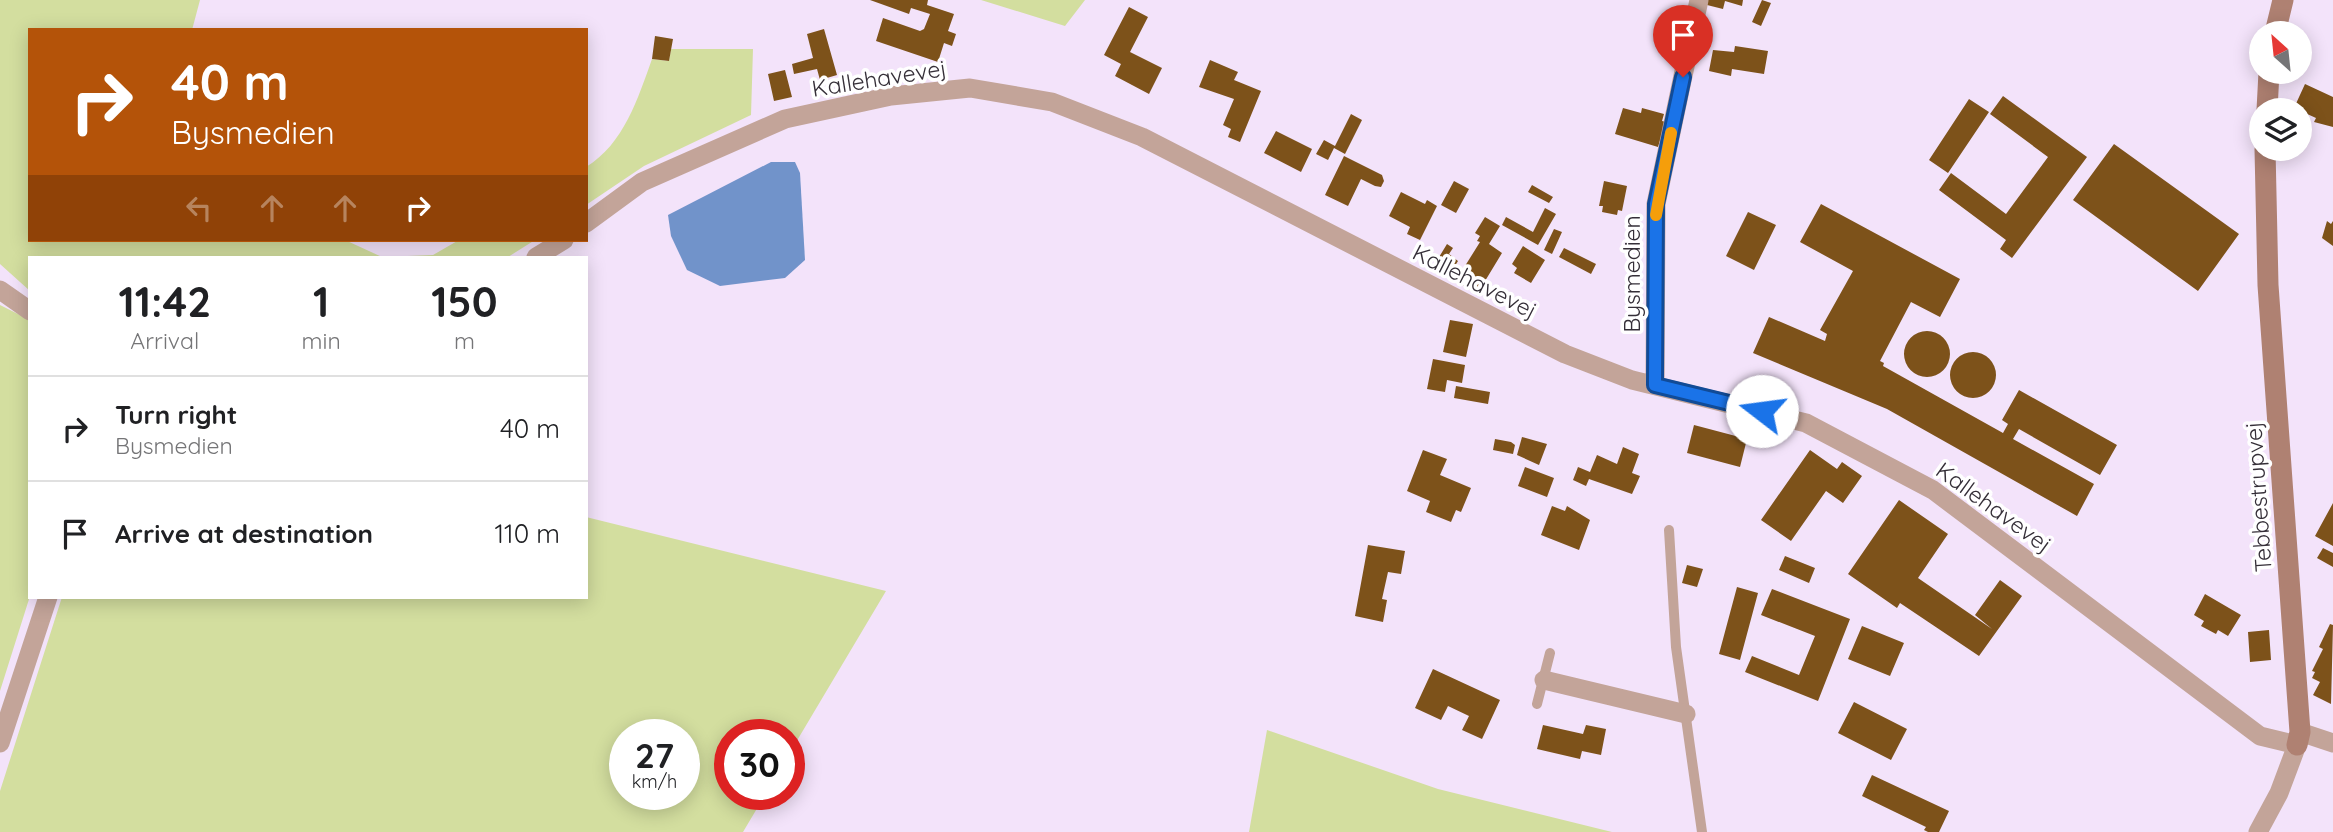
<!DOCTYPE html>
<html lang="en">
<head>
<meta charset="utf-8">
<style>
	body { margin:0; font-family:Quicksand,sans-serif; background:#f6f6f6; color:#202124; height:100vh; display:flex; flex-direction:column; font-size:26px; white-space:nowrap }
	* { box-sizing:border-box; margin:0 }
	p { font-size:23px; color:#757577 }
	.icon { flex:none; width:38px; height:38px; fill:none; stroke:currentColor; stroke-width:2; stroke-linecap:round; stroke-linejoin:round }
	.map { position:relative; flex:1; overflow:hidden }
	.drawer { position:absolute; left:28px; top:256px; width:560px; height:343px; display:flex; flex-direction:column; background:#fff; border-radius:0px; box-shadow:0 4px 18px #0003 }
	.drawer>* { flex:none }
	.top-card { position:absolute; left:28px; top:28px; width:560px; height:214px; border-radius:0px; box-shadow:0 4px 18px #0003; background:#b45309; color:#fff; overflow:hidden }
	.needle { width:46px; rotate:333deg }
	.buttons { position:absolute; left:2249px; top:21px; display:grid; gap:14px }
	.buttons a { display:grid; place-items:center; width:63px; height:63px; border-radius:50%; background:#fff; box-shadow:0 4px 18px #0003; font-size:35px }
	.speed { position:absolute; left:609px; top:719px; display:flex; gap:14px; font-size:35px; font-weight:700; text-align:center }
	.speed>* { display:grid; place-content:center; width:91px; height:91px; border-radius:50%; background:#fff; box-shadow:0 4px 18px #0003; line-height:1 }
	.speed small { font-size:18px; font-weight:400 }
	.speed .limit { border:10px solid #d22; background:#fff; color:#111 }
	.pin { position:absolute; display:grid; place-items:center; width:60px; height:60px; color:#fff; margin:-72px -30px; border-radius:50% 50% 50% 0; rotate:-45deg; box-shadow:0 0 7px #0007 }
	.pin .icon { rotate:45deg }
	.me { position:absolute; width:77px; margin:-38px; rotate:285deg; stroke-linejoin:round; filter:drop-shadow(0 0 5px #0008) }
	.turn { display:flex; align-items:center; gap:24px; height:147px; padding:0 28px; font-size:32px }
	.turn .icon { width:91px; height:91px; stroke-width:2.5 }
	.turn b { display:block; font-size:49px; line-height:60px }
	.lanes { display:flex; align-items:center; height:66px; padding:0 28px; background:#0003; justify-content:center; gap:35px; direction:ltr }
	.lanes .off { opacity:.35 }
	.eta { display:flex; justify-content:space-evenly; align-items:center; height:119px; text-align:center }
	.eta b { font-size:42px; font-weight:700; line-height:49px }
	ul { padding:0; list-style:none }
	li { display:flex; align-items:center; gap:21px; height:105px; padding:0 28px; border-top:2px solid #e0e0e0 }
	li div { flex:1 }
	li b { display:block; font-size:26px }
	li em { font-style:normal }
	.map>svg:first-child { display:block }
</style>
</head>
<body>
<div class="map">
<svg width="2333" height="832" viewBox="0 0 2333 832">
	<rect width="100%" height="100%" fill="#f3e3fa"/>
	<path fill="#d3de9f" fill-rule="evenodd" d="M0,0H200L192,30H30V240H345L382,257L433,255L459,240H535L508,257H30V291L0,264Z
		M981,0H1085L1065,26Z
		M671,49H753L751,115L644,166L586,205V167C624,144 638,98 652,59L669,61Z
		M0,305L30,320V596L0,691Z
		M586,517L886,591L789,754V735H730V794L765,795L743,832H0V791L62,597H586ZM684,735V794H625V735Z
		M1267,730L1438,789L1612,832H1249Z"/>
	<path fill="#7193ca" d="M771,162H795L800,173L805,260L785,278L720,286L687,270L671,236L668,215Z"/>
	<path fill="#7d521a" d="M870,0H928L927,5L954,14L948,31L956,34L952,46L944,43L938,62L876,41L883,18L920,31L924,29L930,14L911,8L909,14Z
		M1708,0H1743L1742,6L1725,1L1723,9L1707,5Z
		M1762,0L1771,3L1761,26L1752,22Z
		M1129,7L1148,17L1130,52L1162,68L1149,94L1115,76L1121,64L1104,55Z
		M824,29L837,75L820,80L817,69L794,74L792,64L813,58L807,34Z
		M655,36L673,39L669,61L652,59Z
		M1735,46L1768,51L1764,74L1732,69L1731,76L1709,71L1713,50L1734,52Z
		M1210,60L1238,72L1234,80L1261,91L1240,142L1228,137L1231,129L1223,125L1234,99L1199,87Z
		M785,70L792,97L774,101L768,74Z
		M2305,84L2333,97V127L2314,122L2316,118L2294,108Z
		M2003,96L2087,157L2012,258L2000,249L2006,240L1939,190L1951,173L2006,214L2048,157L1990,114Z
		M1969,99L1989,112L1948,173L1929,160Z
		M1623,108L1641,113L1642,108L1664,114L1662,121L1666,122L1658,147L1615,134Z
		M1351,114L1362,120L1345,154L1334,148L1328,160L1316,154L1324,140L1335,146Z
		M1276,131L1312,149L1301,172L1264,153Z
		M2114,144L2239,234L2198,291L2073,200Z
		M1344,156L1382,175L1384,181L1381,187L1375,186L1361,179L1348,206L1325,195Z
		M1454,181L1469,189L1456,213L1441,205Z
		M1604,181L1627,186L1622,211L1618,210L1617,215L1602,212L1603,206H1599Z
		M1532,185L1553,197L1549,203L1528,192Z
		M1401,192L1425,204L1427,200L1437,206L1420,240L1407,234L1410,227L1389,216Z
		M1821,204L1960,279L1940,317L1911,302L1880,361L1884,363L1883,366L2003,433L2008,424L2002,420L2019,390L2117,445L2100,475L2019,429L2013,439L2094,484L2077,516L1887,409L1753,353L1769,317L1825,341L1827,334L1820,330L1853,271L1800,242Z
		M1545,208L1556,214L1538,245L1502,225L1506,217L1533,232Z
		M1748,212L1776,225L1754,270L1726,256Z
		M1485,217L1500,226L1489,244L1502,253L1482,286L1479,284L1474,292L1433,267L1447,244L1453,248L1449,254L1458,261L1453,269L1460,274L1480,242L1477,241L1480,236L1475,233Z
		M2327,221L2331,224L2333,221V246L2322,238Z
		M1554,229L1562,232L1552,254L1544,250Z
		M1523,246L1545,260L1531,283L1514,273L1517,268L1512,264Z
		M1564,248L1596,264L1591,274L1559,257Z
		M1450,320L1473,324L1466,357L1443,352Z
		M1904 354a23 23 0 1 1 46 0a23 23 0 1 1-46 0Z
		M1950 375a23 23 0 1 1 46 0a23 23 0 1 1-46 0Z
		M1433,359L1465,365L1462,383L1447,380L1445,392L1427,389Z
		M1456,386L1490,392L1488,404L1454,398Z
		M1694,425L1747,439L1740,467L1687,453Z
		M1522,437L1547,444L1539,465L1517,455Z
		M1495,439L1511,442L1515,445L1513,454L1493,450Z
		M1623,447L1639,454L1632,473L1640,476L1632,494L1589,479L1586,486L1573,480L1578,467L1590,472L1597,455L1617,464Z
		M1423,450L1447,459L1440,475L1471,488L1461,512L1456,510L1451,522L1426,512L1430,501L1407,491Z
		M1810,450L1837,469L1842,462L1862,476L1843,503L1826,491L1791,541L1761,520Z
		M1525,467L1554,478L1547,497L1518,486Z
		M1899,500L1948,534L1918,578L1992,629L1975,615L2000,580L2022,596L1979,656L1900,603L1897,608L1848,574Z
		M2333,503V546L2315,536Z
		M1552,506L1565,511L1567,506L1590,520L1579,550L1541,535Z
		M1368,545L1405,551L1401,574L1388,572L1382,599L1387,600L1383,622L1355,616Z
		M2323,548L2333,553V567L2317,558Z
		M1785,556L1815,568L1809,583L1779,570Z
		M1687,565L1703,569L1697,587L1682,583Z
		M1737,587L1758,593L1740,660L1719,654Z
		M1772,589L1850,619L1818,701L1745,672L1752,656L1799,675L1815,636L1761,615Z
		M2205,594L2241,615L2228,636L2218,630L2216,634L2201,626L2204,621L2194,615Z
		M2330,624L2333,625L2331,704L2313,695L2320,682L2312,678L2315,672L2312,671L2323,649L2319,647Z
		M1862,626L1904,643L1890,676L1848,659Z
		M2269,630L2271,660L2250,662L2248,632Z
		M1433,669L1500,700L1482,739L1462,730L1469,716L1448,706L1441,720L1415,708Z
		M1854,702L1907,729L1891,760L1838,733Z
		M1543,725L1583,734L1586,725L1606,729L1601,755L1582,751L1580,759L1537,749Z
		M1872,775L1949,811L1939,832H1928L1924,830L1926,827L1862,796Z"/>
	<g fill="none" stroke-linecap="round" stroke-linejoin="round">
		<path stroke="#c3a499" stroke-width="10" d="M1669,530L1676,647L1702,832
			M1537,704L1550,653"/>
		<path stroke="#c3a499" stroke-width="19" d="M586,223L642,182L785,119L891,96L970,88L1052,102L1142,137L1565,354L1632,380L1806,423L1933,490L2260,736L2297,745L2279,793L2258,832
			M536,257L564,240
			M0,290L30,311
			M1655,385L1656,204L1699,0
			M1544,680L1686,714
			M2300,732L2333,743
			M0,743L48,597"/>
		<path stroke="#af8172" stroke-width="21" d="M2275,33L2283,0
			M2267,110L2269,72
			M2265,149L2268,285L2300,732L2297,745"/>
	</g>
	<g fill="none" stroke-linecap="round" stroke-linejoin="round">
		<g stroke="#114b97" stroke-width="18">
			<path id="route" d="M1683,77L1656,204L1655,385L1762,411"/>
		</g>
		<use href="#route" stroke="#1a73e8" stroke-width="12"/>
		<path stroke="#f59e0b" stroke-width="12" d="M1656,215L1671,133"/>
	</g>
	<g text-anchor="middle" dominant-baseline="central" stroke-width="7" stroke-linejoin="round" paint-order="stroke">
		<g font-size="23" fill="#352f38" stroke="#fff">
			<text transform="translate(879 78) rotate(-9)">Kallehavevej</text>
			<text transform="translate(1631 274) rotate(-90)">Bysmedien</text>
			<text transform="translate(1475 281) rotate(27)">Kallehavevej</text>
			<text transform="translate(2258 497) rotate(-94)">Tebbestrupvej</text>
			<text transform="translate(1994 507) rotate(36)">Kallehavevej</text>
		</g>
	</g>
</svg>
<div class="buttons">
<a><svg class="needle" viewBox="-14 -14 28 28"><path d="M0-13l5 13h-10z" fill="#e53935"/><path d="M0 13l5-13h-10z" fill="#757577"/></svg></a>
<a><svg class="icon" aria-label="layers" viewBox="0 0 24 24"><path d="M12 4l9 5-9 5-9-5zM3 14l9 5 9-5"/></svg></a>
</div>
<div class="speed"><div>27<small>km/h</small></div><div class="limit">30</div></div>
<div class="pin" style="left:1683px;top:77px;background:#d93025"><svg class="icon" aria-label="arrive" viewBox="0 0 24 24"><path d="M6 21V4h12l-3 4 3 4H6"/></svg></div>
<svg class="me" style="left:1762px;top:411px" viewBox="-20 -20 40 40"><circle r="19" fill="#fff"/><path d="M0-13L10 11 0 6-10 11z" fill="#1a73e8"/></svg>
<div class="top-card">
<div class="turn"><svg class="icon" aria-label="right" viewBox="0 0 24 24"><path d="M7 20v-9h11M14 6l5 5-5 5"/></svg><div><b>40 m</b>Bysmedien</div></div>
<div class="lanes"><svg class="icon off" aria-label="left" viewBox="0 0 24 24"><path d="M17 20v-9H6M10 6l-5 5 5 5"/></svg><svg class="icon off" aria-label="ahead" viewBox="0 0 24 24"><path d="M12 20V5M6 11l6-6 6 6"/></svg><svg class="icon off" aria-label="ahead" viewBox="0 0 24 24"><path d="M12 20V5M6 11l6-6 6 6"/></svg><svg class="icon" aria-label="right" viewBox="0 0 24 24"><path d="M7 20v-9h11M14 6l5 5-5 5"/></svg></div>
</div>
<section class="drawer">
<div class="eta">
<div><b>11:42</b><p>Arrival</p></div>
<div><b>1</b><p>min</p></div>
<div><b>150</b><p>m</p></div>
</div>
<ul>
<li><svg class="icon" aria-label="right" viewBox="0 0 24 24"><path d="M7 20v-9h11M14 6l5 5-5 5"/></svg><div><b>Turn right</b><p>Bysmedien</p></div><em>40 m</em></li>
<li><svg class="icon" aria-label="arrive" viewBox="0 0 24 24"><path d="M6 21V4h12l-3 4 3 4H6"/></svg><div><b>Arrive at destination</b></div><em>110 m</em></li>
</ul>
</section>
</div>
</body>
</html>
